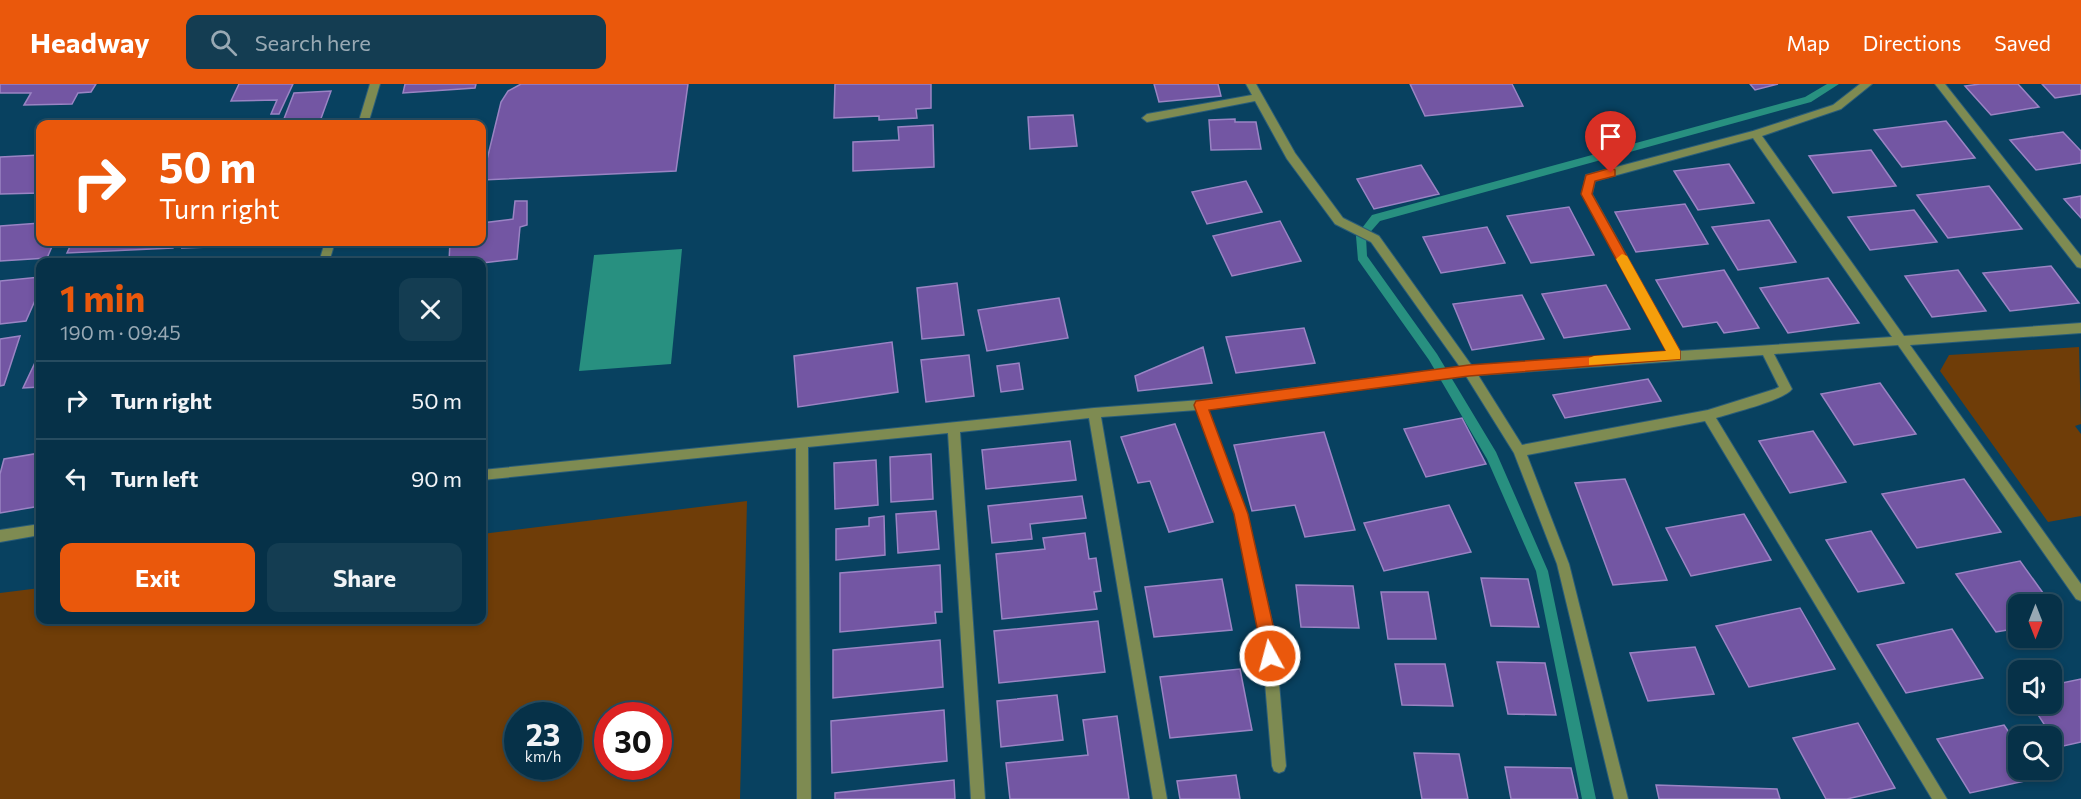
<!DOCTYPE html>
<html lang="en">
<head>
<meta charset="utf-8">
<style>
	body { margin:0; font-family:Commissioner,sans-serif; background:#143d52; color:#f1f3f6; height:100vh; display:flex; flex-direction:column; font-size:22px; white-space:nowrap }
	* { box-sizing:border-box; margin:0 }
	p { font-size:20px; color:#98a9b4 }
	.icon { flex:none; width:33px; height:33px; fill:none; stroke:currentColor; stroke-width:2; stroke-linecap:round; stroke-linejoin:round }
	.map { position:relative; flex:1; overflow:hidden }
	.drawer { position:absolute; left:36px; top:174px; width:450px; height:366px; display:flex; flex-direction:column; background:#063148; border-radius:12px; box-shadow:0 3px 9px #0003,0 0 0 2px #274c60 }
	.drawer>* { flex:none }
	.guide { position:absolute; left:36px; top:36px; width:450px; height:126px; border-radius:12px; box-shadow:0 3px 9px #0003,0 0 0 2px #274c60; background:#ea580c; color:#fff; overflow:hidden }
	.needle { width:39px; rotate:180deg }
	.tools { position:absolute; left:2008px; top:510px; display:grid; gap:12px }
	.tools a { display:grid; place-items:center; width:54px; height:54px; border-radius:12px; background:#063148; box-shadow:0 3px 9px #0003,0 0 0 2px #274c60; font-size:30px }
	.speed { position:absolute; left:504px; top:618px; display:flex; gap:12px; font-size:30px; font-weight:700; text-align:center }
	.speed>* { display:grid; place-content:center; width:78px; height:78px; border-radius:50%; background:#063148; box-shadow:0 3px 9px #0003,0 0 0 2px #274c60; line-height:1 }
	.speed small { font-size:15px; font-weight:400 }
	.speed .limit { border:9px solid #d22; background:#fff; color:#111 }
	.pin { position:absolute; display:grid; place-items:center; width:51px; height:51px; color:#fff; margin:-62px -26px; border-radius:50% 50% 50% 0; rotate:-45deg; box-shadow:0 0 6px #0007 }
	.pin .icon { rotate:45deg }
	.me { position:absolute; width:66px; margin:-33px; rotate:353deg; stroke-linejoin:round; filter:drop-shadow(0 0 4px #0008) }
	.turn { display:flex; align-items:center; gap:21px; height:126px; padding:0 24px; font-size:27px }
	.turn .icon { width:78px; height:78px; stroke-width:2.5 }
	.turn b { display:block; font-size:42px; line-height:51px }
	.round { display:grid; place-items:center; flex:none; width:63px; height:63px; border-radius:12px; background:#143d52 }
	.head { display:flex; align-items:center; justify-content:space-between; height:102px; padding:0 24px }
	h1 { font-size:36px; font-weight:700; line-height:45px; color:#ea580c }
	.action { display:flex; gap:12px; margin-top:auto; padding:12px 24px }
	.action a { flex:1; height:69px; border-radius:12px; background:#ea580c; color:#fff; font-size:24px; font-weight:700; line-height:69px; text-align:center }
	.action a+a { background:#143d52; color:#f1f3f6 }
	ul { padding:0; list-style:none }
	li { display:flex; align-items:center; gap:18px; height:78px; padding:0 24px; border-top:2px solid #274c60 }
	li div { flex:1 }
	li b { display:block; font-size:22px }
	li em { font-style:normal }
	header { display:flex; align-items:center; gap:36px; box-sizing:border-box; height:84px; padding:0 30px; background:#ea580c; color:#fff }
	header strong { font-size:28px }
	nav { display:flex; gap:33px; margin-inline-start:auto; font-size:21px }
	.search { width:420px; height:54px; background:#143d52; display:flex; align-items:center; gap:15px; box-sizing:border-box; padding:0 21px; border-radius:12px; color:#98a9b4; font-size:22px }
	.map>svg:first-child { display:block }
</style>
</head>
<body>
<header>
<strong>Headway</strong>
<div class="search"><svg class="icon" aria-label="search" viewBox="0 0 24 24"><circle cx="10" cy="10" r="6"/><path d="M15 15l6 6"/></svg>Search here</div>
<nav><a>Map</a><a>Directions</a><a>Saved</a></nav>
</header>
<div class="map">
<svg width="2081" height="715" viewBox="0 0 2081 715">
	<rect width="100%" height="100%" fill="#084160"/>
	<path fill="#6f3d08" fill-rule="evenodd" d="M2079,263L2081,340L2075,342L2081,350V432L2048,438L1940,287L1949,271Z
		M747,417L740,715H0V509L40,504V536H482V450ZM518,632H568V682H518ZM608,632H658V682H608Z"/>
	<path fill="#289080" d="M682,165L671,280L579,287L594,171Z"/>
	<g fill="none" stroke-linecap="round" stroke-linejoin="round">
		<path fill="#289080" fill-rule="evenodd" d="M1827,0H1839L1811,18L1380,137L1366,153L1367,172L1437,270L1496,368L1548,487L1596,715H1582L1536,487L1487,375L1429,276L1358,176L1356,152L1372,131L1805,13Z"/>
	</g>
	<path fill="#7356a3" stroke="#9a84c4" stroke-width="1.5" d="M0,0H96L91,8L78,9L72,20L24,21L31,9H0Z
		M239,0H293L279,30H271L277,16L231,17Z
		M405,0H476L475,4L403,9Z
		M521,0H688L676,87L482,96L501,18L508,7Z
		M835,0H931V24L916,25L917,34L879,36V32L834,34Z
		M1154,0H1218L1221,12L1159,18Z
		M1410,0H1512L1523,22L1425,32Z
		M1750,0H1778L1755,6Z
		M1980,0H2018L2039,23L1991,31L1965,2Z
		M2042,0H2081V10L2055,14Z
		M331,7L319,40H282L294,9Z
		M1073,31L1077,62L1030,65L1028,33Z
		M1235,35V38H1256L1261,65L1211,66L1209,36Z
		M1946,37L1975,74L1902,83L1874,46Z
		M933,41L934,83L853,87V58L899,56L898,43Z
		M2063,48L2081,67V79L2036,86L2010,56Z
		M1871,66L1896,102L1833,109L1809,72Z
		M40,71V109L0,110V73Z
		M1729,80L1754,119L1698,126L1674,87Z
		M1421,81L1439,110L1374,125L1357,95Z
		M1246,97L1262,128L1207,140L1192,108Z
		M1989,102L2022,145L1948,154L1917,111Z
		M2081,112V134L2064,115Z
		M515,117H527V141L520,143L517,175L482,179L449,178L450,158H482V139L513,135Z
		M1685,120L1708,160L1636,168L1615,128Z
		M1569,123L1594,171L1531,179L1507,132Z
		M1914,126L1937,158L1870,166L1848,133Z
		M1769,136L1796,178L1738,186L1712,143Z
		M1280,137L1301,177L1232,192L1213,152Z
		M40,139V158H54L47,174L0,177V142Z
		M1487,143L1505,179L1441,189L1423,153Z
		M72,158H176L173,164L67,169Z
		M185,158H297L296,160L182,164Z
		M2051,182L2079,219L2010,227L1983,189Z
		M1724,186L1759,244L1724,249L1717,238L1683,243L1656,196Z
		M1958,186L1986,227L1932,233L1905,192Z
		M40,193V205L26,237L0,240V197Z
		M1828,194L1859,239L1788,249L1760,204Z
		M957,199L964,251L922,255L917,204Z
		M1606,201L1630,245L1564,254L1542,210Z
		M1522,211L1544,255L1472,266L1453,220Z
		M1059,214L1068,254L987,267L978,226Z
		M1304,244L1315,279L1236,289L1226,253Z
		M20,252L4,301L0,302V255Z
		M892,258L898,308L798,323L794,272Z
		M1203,263L1212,299L1138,307L1135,292Z
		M40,268V303L23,304Z
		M969,271L974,312L926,318L921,276Z
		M1019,279L1023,305L1001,308L997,282Z
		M1648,295L1661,317L1565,334L1553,311Z
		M1880,299L1916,350L1854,361L1821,310Z
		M1462,334L1486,380L1426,393L1404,345Z
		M1175,340L1213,438L1169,448L1150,397L1138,399L1121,353Z
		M1813,347L1846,398L1790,409L1759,357Z
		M1324,348L1355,446L1305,453L1295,421L1252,427L1234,361Z
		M1070,357L1076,396L986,405L982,366Z
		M40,369V422L0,429V390L4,375Z
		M931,370L933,415L891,418L890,373Z
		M876,376L878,421L835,425L834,379Z
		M1625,395L1667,496L1613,501L1575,399Z
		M1964,395L2001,448L1917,464L1882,410Z
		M1082,412L1086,434L1030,440L1032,455L992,459L988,422Z
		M1449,421L1471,468L1384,487L1364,439Z
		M936,427L939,465L898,469L896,430Z
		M1744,430L1771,476L1691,492L1666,444Z
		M884,432L885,471L836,476V445L869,442V434Z
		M1871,447L1904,499L1858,508L1826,456Z
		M1085,449L1089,475L1096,474L1101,507L1094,508L1097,525L1002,535L996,470L1045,465L1043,454Z
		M2020,477L2051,520H2019V544L1996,548L1956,490Z
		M940,481L942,528H935L936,539L840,548V489Z
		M1481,494L1528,495L1539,543L1491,542Z
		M1222,495L1232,546L1154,553L1145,503Z
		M1296,501L1353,502L1359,544L1301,543Z
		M1381,508H1428L1436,555H1388Z
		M1800,524L1835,585L1749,603L1716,542Z
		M1098,537L1105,588L999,599L994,547Z
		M1952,545L1983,594L1906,609L1877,561Z
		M940,556L943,603L833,614V566Z
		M1695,563L1714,610L1648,617L1630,569Z
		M1497,578L1545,579L1556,631L1508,630Z
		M1395,580H1445L1453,622L1402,621Z
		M1240,585L1252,646L1170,654L1160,593Z
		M2081,595V658L2059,663L2031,620H2052V601Z
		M1057,611L1063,656L1001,663L997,617Z
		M944,626L947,677L832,689L831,637Z
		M1117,632L1129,715H1010L1006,679L1088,671L1083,636Z
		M1858,639L1895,704L1847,715H1826L1793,654Z
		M2004,641L2019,663V686H2033L2039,694L1970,709L1937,655Z
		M1414,669L1459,670L1468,715H1422Z
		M1505,683L1571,684L1578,715H1511Z
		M1236,691L1240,715H1180L1177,697Z
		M954,696L955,715H835V709Z
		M1656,701L1777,705L1780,715H1659Z"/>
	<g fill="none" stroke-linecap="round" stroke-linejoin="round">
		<g stroke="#2a5d79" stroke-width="2">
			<path id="street" d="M370,0H380L368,40H358Z
				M1246,0H1256L1295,69L1343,134L1379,152L1472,282L1669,268L1582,110L1586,91L1753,47L1833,21L1860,0H1872L1841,25L1762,52L1904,252L2081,239V249L1910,261L2081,500V517L2076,515L1898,261L1774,270L1792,305C1785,316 1731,329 1716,334L1947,715H1932L1705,337L1527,371L1569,480L1628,715H1614L1557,480L1514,369L1466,292L1208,325L1247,430L1275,551L1286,682L1284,687L1279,689L1274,687L1272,682L1261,551L1235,430L1197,326L1101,333L1167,715H1153L1089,334L960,348L985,715H971L948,349L808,363L811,715H797L796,364L482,396V386L1094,324L1201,316L1460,283L1371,158L1335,140L1287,75L1255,17L1147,38L1142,34L1147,30L1252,11ZM1753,54L1892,253L1680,267L1592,110L1595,97ZM1763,271L1779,303L1775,305L1708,326L1522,361L1478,291Z
				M1935,0H1945L2081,172V184L2077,183Z
				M325,158H335L329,178H319Z
				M40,440V451L0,458V446Z"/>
		</g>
		<use href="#street" fill="#7e8b52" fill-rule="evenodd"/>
	</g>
	<path fill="#ea580c" stroke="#983908" stroke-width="1.5" d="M1611,84L1615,86V92L1595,97L1592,110L1680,267V275L1469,292L1209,326L1248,430L1275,550L1277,572L1275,578L1270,580L1264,578L1234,430L1194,321L1196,317L1469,281L1666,267L1581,110L1586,91Z"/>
	<path fill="#f59e0b" d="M1622,170L1627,172L1680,267V275L1589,281V274L1594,272L1666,267L1616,175Z"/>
</svg>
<div class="tools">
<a><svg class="needle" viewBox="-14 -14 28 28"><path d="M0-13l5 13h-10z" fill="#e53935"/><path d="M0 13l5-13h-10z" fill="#98a9b4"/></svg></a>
<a><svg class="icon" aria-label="sound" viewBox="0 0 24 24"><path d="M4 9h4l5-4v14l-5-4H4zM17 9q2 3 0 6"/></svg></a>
<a><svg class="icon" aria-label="search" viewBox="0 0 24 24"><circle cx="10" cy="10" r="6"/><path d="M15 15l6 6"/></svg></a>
</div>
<div class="speed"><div>23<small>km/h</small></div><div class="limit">30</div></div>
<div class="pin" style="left:1611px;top:89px;background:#d93025"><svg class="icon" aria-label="arrive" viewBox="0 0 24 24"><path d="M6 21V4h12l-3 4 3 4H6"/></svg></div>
<svg class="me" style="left:1270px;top:572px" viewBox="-20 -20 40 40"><circle r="17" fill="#ea580c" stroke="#fff" stroke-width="3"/><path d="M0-11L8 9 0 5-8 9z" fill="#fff"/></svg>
<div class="guide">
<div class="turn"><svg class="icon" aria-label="right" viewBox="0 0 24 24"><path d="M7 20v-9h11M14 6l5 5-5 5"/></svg><div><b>50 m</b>Turn right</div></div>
</div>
<section class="drawer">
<div class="head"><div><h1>1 min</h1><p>190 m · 09:45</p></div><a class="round"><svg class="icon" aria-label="close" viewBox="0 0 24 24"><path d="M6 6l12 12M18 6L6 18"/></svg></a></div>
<ul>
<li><svg class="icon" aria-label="right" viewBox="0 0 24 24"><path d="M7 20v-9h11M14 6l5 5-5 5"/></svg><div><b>Turn right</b></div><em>50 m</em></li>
<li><svg class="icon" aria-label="left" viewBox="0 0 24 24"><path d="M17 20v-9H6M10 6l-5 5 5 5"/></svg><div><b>Turn left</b></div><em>90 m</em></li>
</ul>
<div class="action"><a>Exit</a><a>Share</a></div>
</section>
</div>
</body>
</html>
